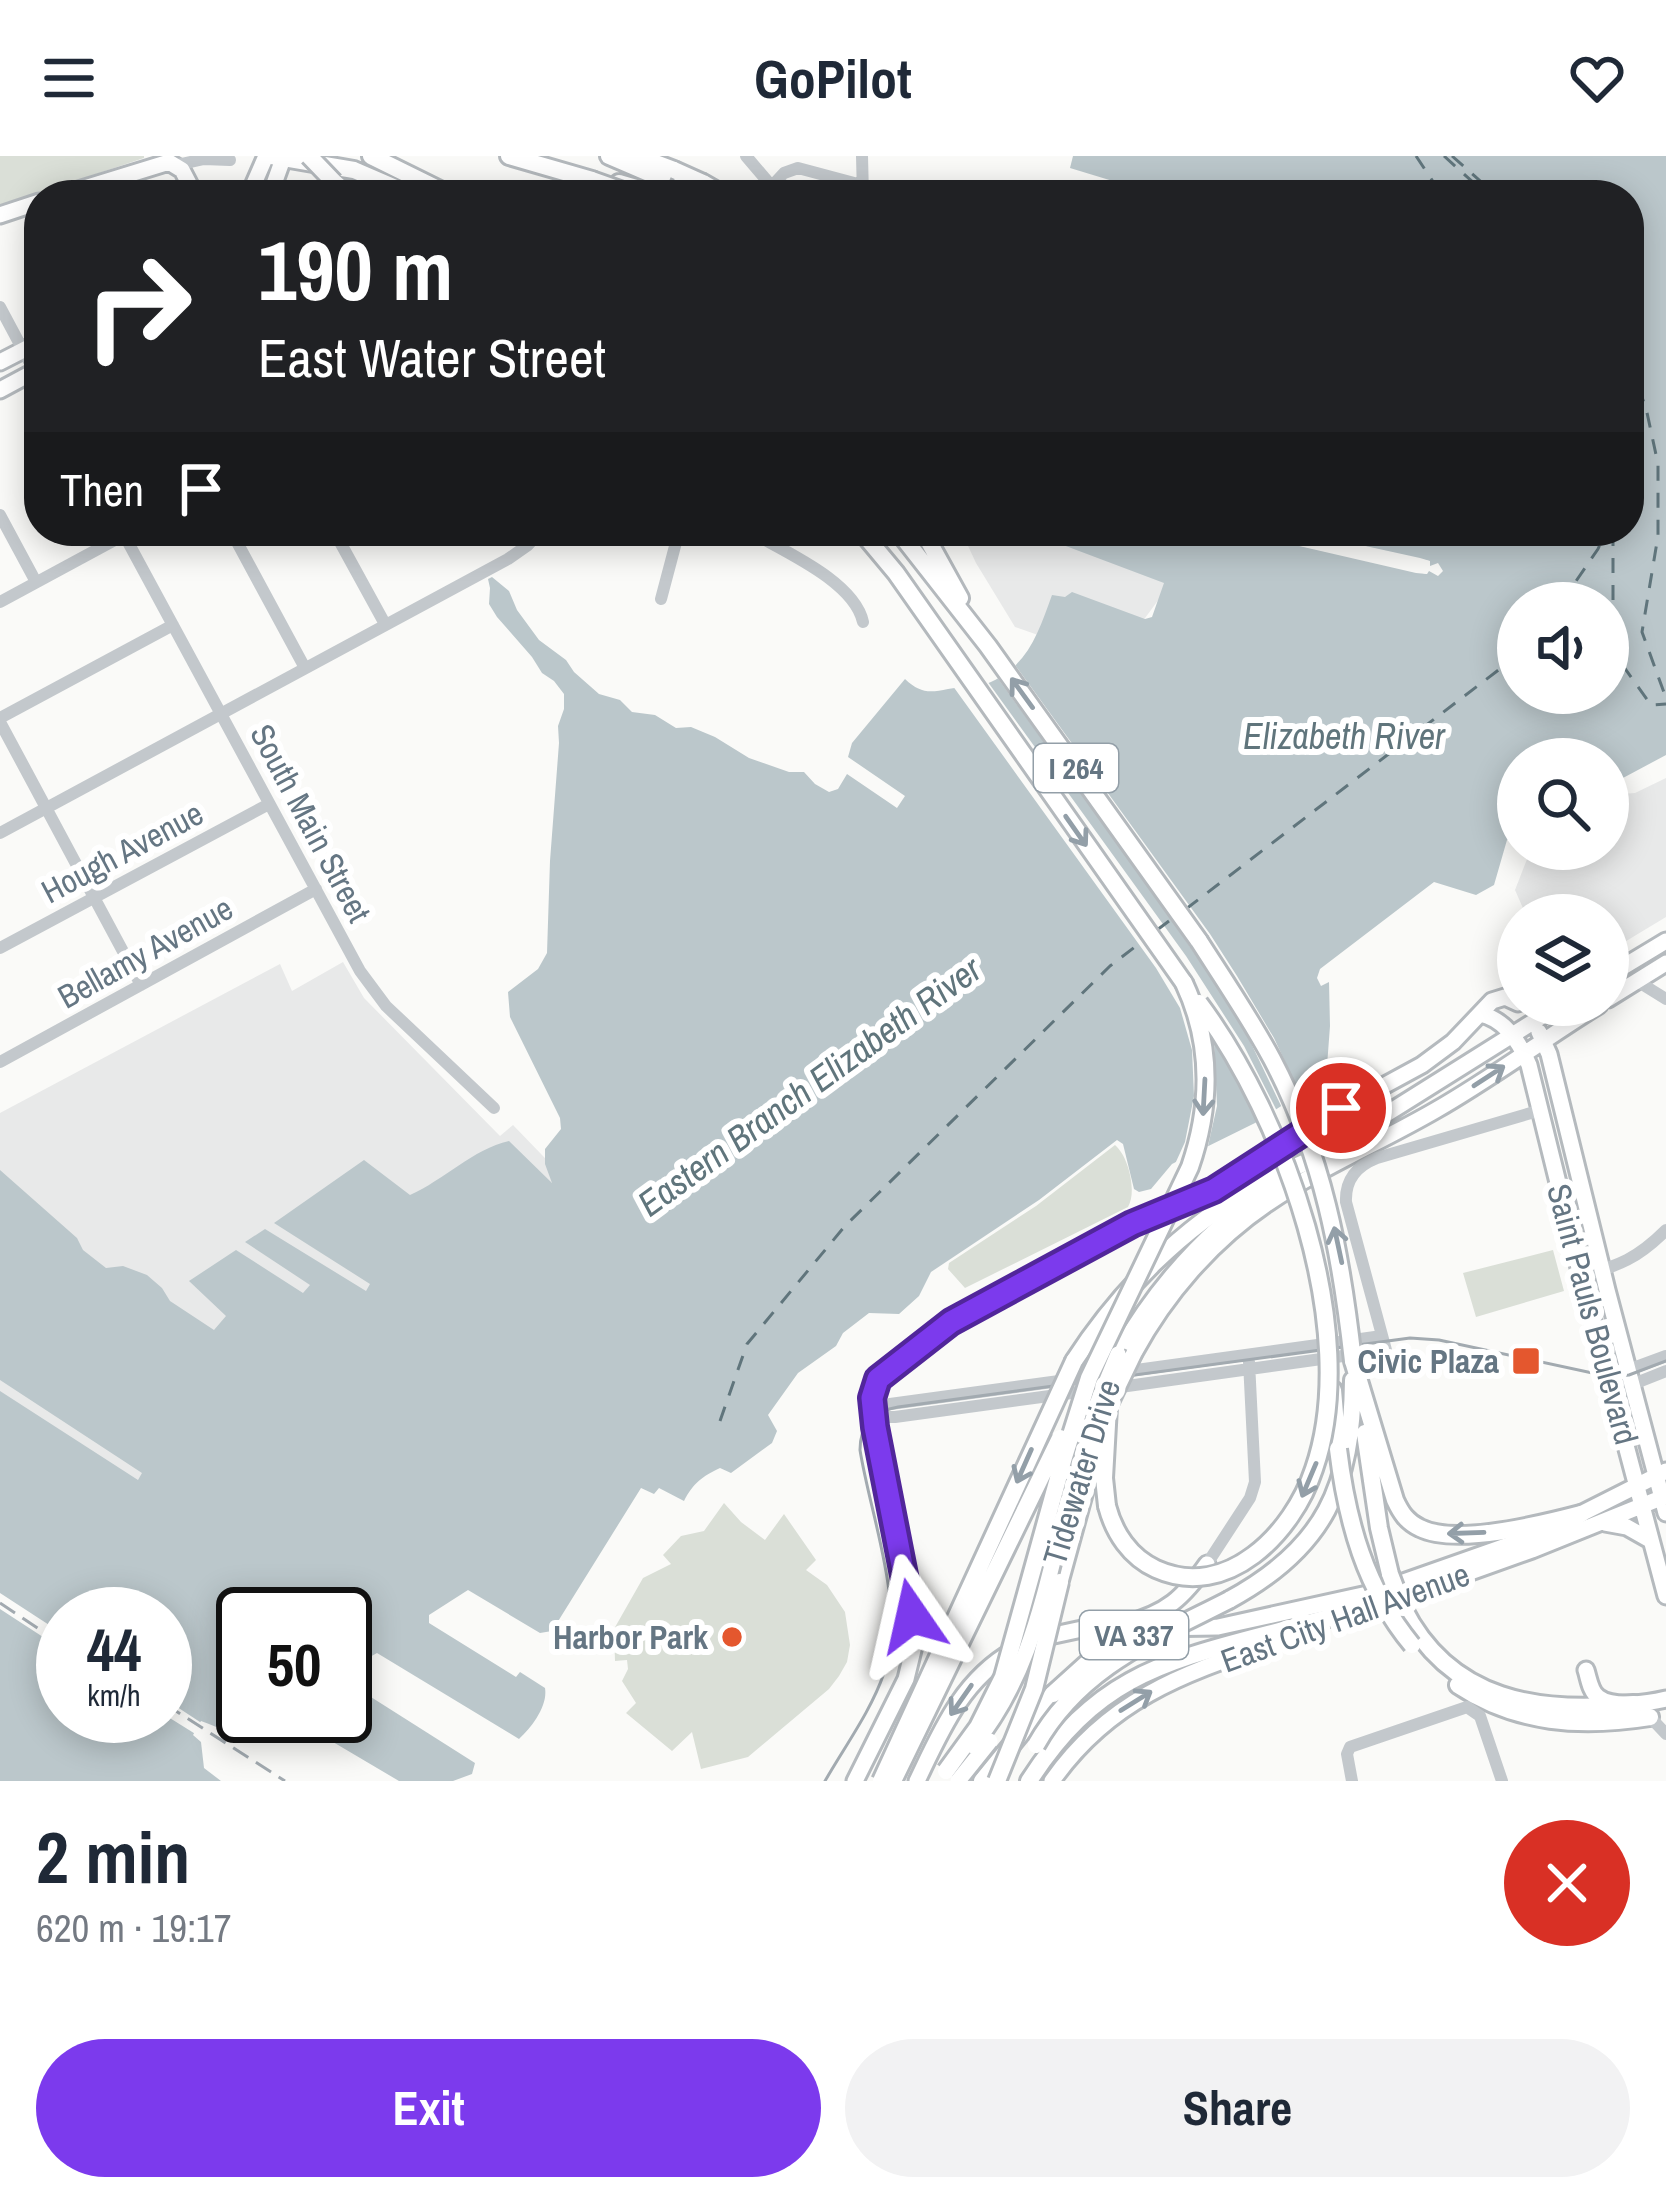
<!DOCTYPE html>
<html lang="en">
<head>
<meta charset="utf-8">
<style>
	body { margin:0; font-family:"Archivo Narrow",sans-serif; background:#f2f2f3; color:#1f2937; height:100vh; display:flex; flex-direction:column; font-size:45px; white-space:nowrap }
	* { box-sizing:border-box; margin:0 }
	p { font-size:39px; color:#747a83 }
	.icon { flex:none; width:66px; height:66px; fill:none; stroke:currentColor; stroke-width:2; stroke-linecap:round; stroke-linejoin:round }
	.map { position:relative; height:1625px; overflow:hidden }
	.details { display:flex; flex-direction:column; background:#fff; flex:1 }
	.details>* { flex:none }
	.top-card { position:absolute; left:24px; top:24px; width:1620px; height:366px; border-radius:48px; box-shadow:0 6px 30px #0003; background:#202124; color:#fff; overflow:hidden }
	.buttons { position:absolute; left:1497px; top:426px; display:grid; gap:24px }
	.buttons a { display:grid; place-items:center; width:132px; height:132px; border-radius:50%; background:#fff; box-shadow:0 6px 30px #0003; font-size:60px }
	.speed { position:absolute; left:36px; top:1431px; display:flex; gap:24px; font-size:60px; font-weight:700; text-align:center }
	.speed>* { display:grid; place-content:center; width:156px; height:156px; border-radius:50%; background:#fff; box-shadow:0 6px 30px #0003; line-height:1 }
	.speed small { font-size:30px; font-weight:400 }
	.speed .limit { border:6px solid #111; border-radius:18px; background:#fff; color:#111 }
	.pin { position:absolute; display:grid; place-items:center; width:102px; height:102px; color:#fff; margin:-51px; border:6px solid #fff; border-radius:50%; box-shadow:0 3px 12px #0007 }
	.me { position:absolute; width:132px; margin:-66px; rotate:349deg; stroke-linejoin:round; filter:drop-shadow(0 0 9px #0008) }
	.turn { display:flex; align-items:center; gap:42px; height:252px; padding:0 36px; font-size:54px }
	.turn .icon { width:156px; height:156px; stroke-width:2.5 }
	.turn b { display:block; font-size:84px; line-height:102px }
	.then { display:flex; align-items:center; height:114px; padding:0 36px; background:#0003; gap:24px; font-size:45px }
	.round { display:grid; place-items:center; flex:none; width:126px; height:126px; border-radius:63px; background:#f2f2f3 }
	.summary { display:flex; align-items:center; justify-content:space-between; height:204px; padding:0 36px }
	h1 { font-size:72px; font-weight:800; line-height:90px }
	.action { display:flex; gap:24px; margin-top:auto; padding:24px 36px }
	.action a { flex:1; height:138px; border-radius:72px; background:#7c3aed; color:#fff; font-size:48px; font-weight:800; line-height:138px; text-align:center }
	.action a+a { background:#f2f2f3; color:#1f2937 }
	header { display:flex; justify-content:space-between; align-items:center; height:156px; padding:0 36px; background:#fff; font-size:54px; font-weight:800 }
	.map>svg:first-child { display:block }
</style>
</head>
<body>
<header><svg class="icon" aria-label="menu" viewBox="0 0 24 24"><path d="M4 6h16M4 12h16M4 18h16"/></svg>GoPilot<svg class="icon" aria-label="heart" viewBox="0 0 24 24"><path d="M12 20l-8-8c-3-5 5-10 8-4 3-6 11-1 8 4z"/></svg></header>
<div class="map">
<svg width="1666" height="1625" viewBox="0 0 1666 1625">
	<rect width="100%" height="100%" fill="#fafaf8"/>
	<path fill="#e8e9e9" d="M961,375H1209L1137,473L1038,479L1015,471L976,407Z
		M1666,622V761L1608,796V759H1526L1515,734L1531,693H1608V649L1621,638L1635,637Z
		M343,806L364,842L500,980L513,969L571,1029L0,1436V957L280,808L292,835Z"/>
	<path fill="#dadfd7" d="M0,0H144V2L0,50Z
		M1115,989C1129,1001 1137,1036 1128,1051L965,1132L948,1113L949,1107L1036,1050Z
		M1553,1094L1564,1135L1476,1161L1463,1117Z
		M724,1347L741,1366L765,1384L784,1358L816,1404L806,1414L827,1429L845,1456L850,1489L847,1506L839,1520L829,1533L748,1601L701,1613L692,1576L672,1595L626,1557L636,1547L622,1525L628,1513L627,1504L615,1505L614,1473L643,1422L671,1408L663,1399L681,1380L704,1375Z"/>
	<path fill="#bbc7cb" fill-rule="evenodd" d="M1073,0H1666V599L1608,630V603H1518V678L1507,684L1494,729L1476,739L1434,726L1320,813L1317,822L1321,830L1329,826L1330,870L1327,910L1313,920L1300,938L1255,967L1172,1008L1151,1033L1139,1036L1134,1033L1123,988L1117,984L1039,1044L931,1116L919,1140L899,1158L869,1157L843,1177L836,1190L798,1217L768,1259L777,1275L772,1287L731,1317L720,1312C703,1320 693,1327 684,1345L659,1332L654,1338L641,1332L552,1475L540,1477L468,1434L429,1459V1467L516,1521L520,1516L545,1532C548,1550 532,1571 519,1583L377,1497L352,1511L348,1521L352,1529L475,1607L472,1618L453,1625H399L289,1560H345V1458H243V1560H278C247,1589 236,1578 201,1565L193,1579L201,1586L204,1612L221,1625H0V1235L138,1324L142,1317L0,1224V1014L77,1082L83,1094L106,1112L123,1110L147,1119L162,1132L170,1145L214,1174L226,1160L189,1125L236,1094L303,1137L310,1129L245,1086L265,1073L366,1135L370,1128L274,1067L364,1004L410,1039C444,1024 473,993 509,985L552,1027L545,1008V993L561,973L560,962L510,861L508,836L538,813L547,797L550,705L559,587L558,570L564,553V538L554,525L542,517L532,501L497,461L489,448L490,432L488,423L492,421L509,435L517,454L539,484L566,504L574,516L599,538L620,544L632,556L655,559L676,572L691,571L715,581L749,602L789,616H804L815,628L829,636L838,633L847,618L897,652L905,640L848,601L852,587L905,523C920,537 929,537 948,533C961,530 974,533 986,528C1027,512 1038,478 1052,439L1065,441L1072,436L1145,463L1152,461L1164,427L1026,375H1234L1427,418L1429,405L1297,375H1629V39H1138L1139,33L1070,12ZM1518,447H1608V537H1518ZM63,1458H165V1560H63Z"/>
	<path fill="#fafaf8" d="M1234,375H1260L1423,412L1418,408L1295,381L1291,376L1297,375L1420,402L1430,405V410L1438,407L1443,415L1438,420L1429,415L1427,418L1416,417Z
		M1013,506L1210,778L1237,820L1274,882L1303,944L1284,956L1249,883L1228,846L1149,731L994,517Z
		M985,522L1186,800L1244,890L1279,959L1264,969L1227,895L1218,884L1214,885L1217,950L1206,999L1185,1009L1198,968L1202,943L1200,910L1197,958L1192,980L1179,1012L1170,1019L1185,986L1194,940L1192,894L1180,852L1156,812L950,526Z
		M0,1437L63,1478V1494L0,1453Z
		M165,1543L203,1568L197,1579L165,1559Z"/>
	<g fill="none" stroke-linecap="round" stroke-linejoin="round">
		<path stroke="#60757c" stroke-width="3" stroke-dasharray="15 12" stroke-linecap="butt" d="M1416,0L1442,39
			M1444,0L1487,39
			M1452,0L1496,39
			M1629,206L1646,252L1658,308V380L1642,476L1666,542
			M1629,306V318
			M1613,375V456L1621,507L1651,549L1666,548
			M1561,447L1598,393L1606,375
			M1186,753L1518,499
			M1157,774L1173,762
			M720,1265L747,1188L845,1070L1110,810L1144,784"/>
		<g stroke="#b5babe" stroke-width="21">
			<path id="major" d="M62,39L169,6L182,14L195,39
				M249,39L266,0
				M270,39L284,0
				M0,59L39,46
				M0,206L39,186
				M0,234L39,213
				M1608,820L1666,785
				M1608,843L1666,807
				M1480,858C1505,863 1520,887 1529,909L1581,1120L1666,1440
				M1539,876L1549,898L1607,1134L1666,1357
				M1313,1004L1560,849
				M1134,1197C1166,1138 1212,1085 1268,1047C1321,1011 1381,986 1436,954C1492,922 1544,883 1599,849
				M1118,1198C1159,1126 1213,1067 1283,1023
				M1605,1367L1627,1371L1650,1384
				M1061,1373L1095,1253
				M1060,1426L1104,1266
				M1392,1444L1532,1394L1666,1340
				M1125,1468C1167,1457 1183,1442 1207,1408
				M1040,1482L1082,1473L1218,1471L1372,1437L1543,1377L1666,1315
				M1586,1514C1589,1523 1590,1535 1598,1541C1613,1553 1649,1547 1666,1543
				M855,1625L906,1523L914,1490L911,1453L876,1284L872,1242L878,1223L939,1175L978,1149L1132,1068L1214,1034L1341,953L1422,909L1453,886L1492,845L1505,841L1518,847
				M917,1625C941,1575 962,1524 1013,1495
				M1052,1625C1119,1529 1210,1511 1313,1473"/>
		</g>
		<g stroke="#b4b9bd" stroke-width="22">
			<path id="highway" d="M272,0L354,14L412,39
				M371,0L450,39
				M509,0L592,24
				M609,0L679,30
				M637,0L674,14
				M334,26L349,39
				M619,27L660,39
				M703,27L724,39
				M861,375L896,417L1184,827
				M898,375L988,490L1199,785
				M923,375L960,442
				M1074,1205C1120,1134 1182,1072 1256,1030C1278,1018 1302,1008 1324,998
				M1353,1205L1395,1344C1401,1357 1407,1366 1420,1372C1456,1390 1543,1368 1581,1358
				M1333,1234L1338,1293
				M1365,1277L1379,1372L1390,1418
				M1107,1350L1104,1322L1108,1251
				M1229,1444C1325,1392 1352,1330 1353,1224
				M1403,1452C1450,1546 1540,1558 1634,1548
				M1458,1529C1517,1568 1581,1572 1650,1561
				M982,1625L1053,1538
				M1029,1625C1093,1526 1156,1507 1264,1479C1303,1469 1342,1458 1380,1448"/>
		</g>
		<path stroke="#c3c8cc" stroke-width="12" d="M746,0L779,39
			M862,0L863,39
			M177,9L204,3L230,4
			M771,31L784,17L798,12L899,39
			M0,151L39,224
			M0,359L36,426
			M122,375L360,815L386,850L494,952
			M231,375L305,512
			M334,375L385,468
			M749,375C783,395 854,425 863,466
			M661,443L679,375
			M0,446L124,379
			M0,562L173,469
			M0,566L141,829
			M0,677L508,403L528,389L541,375
			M0,792L269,648
			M1637,825L1666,843
			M0,906L316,733
			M1581,1120C1619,1110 1638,1102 1666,1074
			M1628,1214L1666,1200
			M1122,1216L1382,1180
			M1610,1230L1636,1227L1666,1215
			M1113,1232L1386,1194L1346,1046C1345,1023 1357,1010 1377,1002L1541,954
			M873,1255L890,1248L1096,1220
			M873,1261H895L1086,1235
			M1207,1408L1250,1342L1255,1326L1249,1206
			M1650,1561L1666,1578
			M1352,1625L1347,1598L1350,1591L1467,1551L1480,1560L1502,1625"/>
		<use href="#major" stroke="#fff" stroke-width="15"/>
		<use href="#highway" stroke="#fff" stroke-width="16"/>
		<path stroke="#a2aab0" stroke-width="3" d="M825,1625C845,1590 871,1555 884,1517C906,1449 871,1363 860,1294C860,1269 874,1255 898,1251L1410,1182L1439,1184L1611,1221L1629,1219L1666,1205"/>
		<path stroke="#a2aab0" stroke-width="3" stroke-dasharray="18 9" stroke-linecap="butt" d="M0,1447L63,1489
			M165,1548L285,1625"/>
		<g stroke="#b5babe" stroke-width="21" stroke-linecap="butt">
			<path id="major-bridge" d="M1108,1251L1134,1197
				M1095,1253L1118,1198
				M973,1590C1026,1524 1041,1453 1061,1373
				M958,1625L990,1585"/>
		</g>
		<g stroke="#b4b9bd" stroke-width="22" stroke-linecap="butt">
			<path id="highway-bridge" d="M309,0L334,26
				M674,14L703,27
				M592,24L623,35
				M679,30L695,39
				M1199,785C1224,824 1250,862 1272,903C1323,1000 1341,1097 1353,1205
				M1338,1293C1347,1366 1365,1432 1412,1489
				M1107,1350C1114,1377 1130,1401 1156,1413C1227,1445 1293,1377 1314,1313C1362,1174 1284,961 1199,847
				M1390,1418L1403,1452
				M1053,1538L1094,1501L1155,1471
				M1036,1589C1080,1511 1153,1483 1229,1444
				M946,1615L978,1571L1003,1521L1064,1301L1089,1222L1190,1011C1211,950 1212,887 1184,827
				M881,1625L1074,1205
				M893,1625L1060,1282
				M997,1625L1034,1533L1060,1426"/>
		</g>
		<use href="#major-bridge" stroke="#fff" stroke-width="15"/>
		<use href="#highway-bridge" stroke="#fff" stroke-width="16"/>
	</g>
	<defs><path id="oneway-shaft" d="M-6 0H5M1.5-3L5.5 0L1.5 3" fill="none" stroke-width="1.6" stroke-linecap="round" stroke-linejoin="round" transform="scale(3)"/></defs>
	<g stroke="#939fa8">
		<use href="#oneway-shaft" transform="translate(1022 537) rotate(-126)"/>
		<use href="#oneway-shaft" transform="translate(1076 675) rotate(55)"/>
		<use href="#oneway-shaft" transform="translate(1489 920) rotate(-33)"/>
		<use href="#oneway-shaft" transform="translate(1204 941) rotate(93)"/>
		<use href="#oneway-shaft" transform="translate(1338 1089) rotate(-102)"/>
		<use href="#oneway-shaft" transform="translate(1024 1310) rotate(114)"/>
		<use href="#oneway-shaft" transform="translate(1309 1324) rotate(113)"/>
		<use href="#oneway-shaft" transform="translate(1466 1377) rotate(178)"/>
		<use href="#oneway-shaft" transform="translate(961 1544) rotate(125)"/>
		<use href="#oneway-shaft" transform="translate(1136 1545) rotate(-32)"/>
	</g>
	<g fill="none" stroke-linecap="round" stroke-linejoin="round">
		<g stroke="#51269a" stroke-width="30">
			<path id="route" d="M912,1460L875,1271L872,1242L878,1223L951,1166L1132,1068L1214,1034L1341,952"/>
		</g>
		<use href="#route" stroke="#7c3aed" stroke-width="21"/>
	</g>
	<g fill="#e4572e" stroke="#fff" stroke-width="4.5">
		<rect x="1511" y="1190" width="30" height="30" rx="6"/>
		<circle cx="732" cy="1481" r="12"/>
	</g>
	<g text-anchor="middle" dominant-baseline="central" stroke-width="12" stroke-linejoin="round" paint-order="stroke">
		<g fill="#fff" stroke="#939fa8" stroke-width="3">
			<rect x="1034" y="588" width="84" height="48" rx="9"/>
			<rect x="1080" y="1455" width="108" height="48" rx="9"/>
		</g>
		<g font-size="30" font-weight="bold" fill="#657683">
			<text x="1076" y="612">I 264</text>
			<text x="1134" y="1479">VA 337</text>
		</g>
		<g font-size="33" fill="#657683" stroke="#fff">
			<text transform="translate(311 667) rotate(62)">South Main Street</text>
			<text transform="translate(122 696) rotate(-28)">Hough Avenue</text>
			<text transform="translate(145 796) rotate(-29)">Bellamy Avenue</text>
			<text transform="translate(1593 1158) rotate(75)">Saint Pauls Boulevard</text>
			<text transform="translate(1081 1316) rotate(-73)">Tidewater Drive</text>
			<text transform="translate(1345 1461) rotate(-20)">East City Hall Avenue</text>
		</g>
		<g font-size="33" font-weight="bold" fill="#657683" stroke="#fff" text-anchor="end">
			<text x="1499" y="1205">Civic Plaza</text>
			<text x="708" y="1481">Harbor Park</text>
		</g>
		<g font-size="36" font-style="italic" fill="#60757c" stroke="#fff">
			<text x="1344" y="580">Elizabeth River</text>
			<text transform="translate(809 930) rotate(-36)">Eastern Branch Elizabeth River</text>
		</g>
	</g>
</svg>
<div class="buttons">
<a><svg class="icon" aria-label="sound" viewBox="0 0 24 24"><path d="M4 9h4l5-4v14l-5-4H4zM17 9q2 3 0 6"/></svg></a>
<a><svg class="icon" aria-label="search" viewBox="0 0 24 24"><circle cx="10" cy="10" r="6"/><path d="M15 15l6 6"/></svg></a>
<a><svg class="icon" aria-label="layers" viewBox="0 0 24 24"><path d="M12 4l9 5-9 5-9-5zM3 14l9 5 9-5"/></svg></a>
</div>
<div class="speed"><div>44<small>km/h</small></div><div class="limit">50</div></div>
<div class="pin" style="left:1341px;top:952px;background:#d93025"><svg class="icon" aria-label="arrive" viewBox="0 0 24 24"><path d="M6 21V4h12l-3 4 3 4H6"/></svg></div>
<svg class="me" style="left:912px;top:1460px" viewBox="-20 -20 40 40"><path d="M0-17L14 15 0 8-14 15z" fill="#7c3aed" stroke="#fff" stroke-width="4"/></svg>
<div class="top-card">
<div class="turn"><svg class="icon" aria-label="right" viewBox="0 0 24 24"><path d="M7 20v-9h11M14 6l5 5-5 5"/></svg><div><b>190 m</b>East Water Street</div></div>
<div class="then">Then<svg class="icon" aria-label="arrive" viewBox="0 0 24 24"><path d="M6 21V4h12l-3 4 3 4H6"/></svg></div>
</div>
</div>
<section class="details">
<div class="summary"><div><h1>2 min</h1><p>620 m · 19:17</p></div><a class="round" style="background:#d93025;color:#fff"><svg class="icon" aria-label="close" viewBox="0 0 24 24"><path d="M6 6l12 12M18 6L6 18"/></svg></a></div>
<div class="action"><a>Exit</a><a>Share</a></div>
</section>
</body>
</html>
